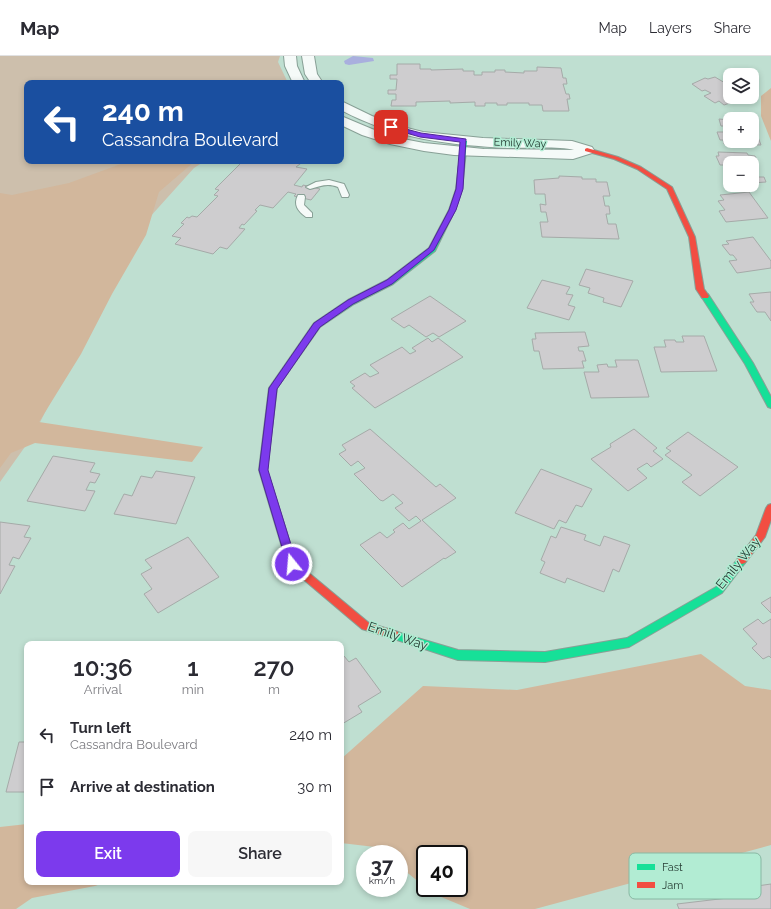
<!DOCTYPE html>
<html lang="en">
<head>
<meta charset="utf-8">
<style>
	body { margin:0; font-family:Raleway,sans-serif; background:#f7f7f7; color:#2b2b33; height:100vh; display:flex; flex-direction:column; font-size:15px; white-space:nowrap }
	* { box-sizing:border-box; margin:0 }
	p { font-size:13px; color:#7c7c81 }
	.icon { flex:none; width:22px; height:22px; fill:none; stroke:currentColor; stroke-width:2; stroke-linecap:round; stroke-linejoin:round }
	.map { position:relative; flex:1; overflow:hidden }
	.sheet { position:absolute; left:24px; top:585px; width:320px; height:244px; display:flex; flex-direction:column; background:#fff; border-radius:8px; box-shadow:0 2px 6px #0003 }
	.sheet>* { flex:none }
	.top-card { position:absolute; left:24px; top:24px; width:320px; height:84px; border-radius:8px; box-shadow:0 2px 6px #0003; background:#1a4fa0; color:#fff; overflow:hidden }
	.buttons { position:absolute; left:723px; top:12px; display:grid; gap:8px }
	.buttons a { display:grid; place-items:center; width:36px; height:36px; border-radius:8px; background:#fff; box-shadow:0 2px 6px #0003; font-size:20px }
	.speed { position:absolute; left:356px; top:789px; display:flex; gap:8px; font-size:20px; font-weight:700; text-align:center }
	.speed>* { display:grid; place-content:center; width:52px; height:52px; border-radius:50%; background:#fff; box-shadow:0 2px 6px #0003; line-height:1 }
	.speed small { font-size:10px; font-weight:400 }
	.speed .limit { border:2px solid #111; border-radius:6px; background:#fff; color:#111 }
	.pin { position:absolute; display:grid; place-items:center; width:34px; height:34px; color:#fff; margin:-17px; border-radius:8px; box-shadow:0 2px 6px #0006 }
	.me { position:absolute; width:44px; margin:-22px; rotate:343deg; stroke-linejoin:round; filter:drop-shadow(0 0 3px #0008) }
	.turn { display:flex; align-items:center; gap:14px; height:84px; padding:0 12px; font-size:18px }
	.turn .icon { width:52px; height:52px; stroke-width:2.5 }
	.turn b { display:block; font-size:28px; line-height:34px }
	.eta { display:flex; justify-content:space-evenly; align-items:center; height:68px; text-align:center }
	.eta b { font-size:24px; font-weight:600; line-height:28px }
	.button { display:flex; gap:8px; margin-top:auto; padding:8px 12px }
	.button a { flex:1; height:46px; border-radius:8px; background:#7c3aed; color:#fff; font-size:16px; font-weight:600; line-height:46px; text-align:center }
	.button a+a { background:#f7f7f7; color:#2b2b33 }
	ul { padding:0; list-style:none }
	li { display:flex; align-items:center; gap:12px; height:52px; padding:0 12px }
	li div { flex:1 }
	li b { display:block; font-size:15px }
	li em { font-style:normal }
	header { display:flex; align-items:center; gap:24px; box-sizing:border-box; height:56px; padding:0 20px; background:#fff; border-bottom:1px solid #e1e1e2 }
	header strong { font-size:19px }
	nav { display:flex; gap:22px; margin-inline-start:auto; font-size:14px }
	.map>svg:first-child { display:block }
</style>
</head>
<body>
<header>
<strong>Map</strong>
<nav><a>Map</a><a>Layers</a><a>Share</a></nav>
</header>
<div class="map">
<svg width="771" height="853" viewBox="0 0 771 853">
	<rect width="100%" height="100%" fill="#bfdfd1"/>
	<path fill="#cdbfac" d="M0,0H280L278,6L288,27H27V105H205L194,112L131,182L105,239L34,378L0,426Z"/>
	<path fill="#d2b79c" d="M771,32V85L761,60V40Z
		M129,105H195L159,136L146,179L112,238L81,298L39,366L203,391L192,406L35,387L11,397L0,412V137L12,139L69,127Z
		M701,598L745,630L771,634V789L535,853H470L434,838L427,832H459V798H425V831L399,810V798H384L375,791L341,787V703L423,630L517,634Z
		M27,768V826H106L95,830L32,842L16,853H0V771Z"/>
	<path fill="#a9afde" d="M353,0L373,2L374,5L349,9L345,8L344,5Z"/>
	<path fill="#cecdcf" stroke="#a5aaa8" d="M397,8H420V13H431V14L463,13V15H474V19H482V16H495V14H505V16L524,17V15H537V11L561,12L563,22H566L567,28H563L566,38H569L570,43H567L569,55H543L542,49H529V47H507V49H497V47H485V50H475V46L450,47V45L416,46V50H391L392,44H396V38H388V34H396L397,23H390V19H397Z
		M715,21L730,30V41H747L724,49L719,45L715,47L704,40L711,37L705,34L702,35L692,28L705,22L708,23Z
		M729,62L739,63H730V85H752V65L761,89L724,88L723,84H720L717,76H727L725,70H721L719,63L729,64Z
		M718,96L747,97L748,99L755,100L758,106L752,105L758,121H764L766,126L752,127V107H730V123H727L724,113H728L727,109H720L716,100H719Z
		M243,105H304L296,111L307,113L294,129L302,131L303,129L320,133L311,144L294,140L296,138L288,136L273,152L260,149L255,154L257,155L244,169L242,168L239,172L245,173L227,193L220,191L213,198L175,188L181,182L172,180L184,168L181,167L187,161L189,162L192,160L197,161L218,140L214,139L219,134L215,133Z
		M559,120L582,121V123H596V126H607L610,140H603L605,150H609L610,158H606L608,168H616L619,183L542,181L540,166H548L546,156H541L540,148L546,149L545,138H535L534,124L559,122Z
		M749,136L768,162L726,166L719,155L725,154L718,145L724,144L720,139Z
		M753,181L771,205V212L737,217L729,205L737,204L733,199H730L722,189L729,188L726,185Z
		M586,213L633,225L621,251L603,246L604,242L588,237L590,232L579,229Z
		M542,224L570,231L566,238L573,239L568,249L575,251L569,264L527,252Z
		M771,236V265L765,256H757L750,246H754L749,238Z
		M430,240L466,265L439,281L433,277L426,281L409,269L404,272L391,263Z
		M585,276L589,290L578,291L579,295H583L586,305H582L584,312L543,313L539,295H534L532,283H536L535,277Z
		M682,280H704L717,315L661,316L654,291H666L664,284H675L676,286H684Z
		M428,282L432,286L438,282L463,301L375,352L352,332L355,330L350,326L365,317L370,321L379,317L370,309L402,291L410,298L416,295L412,292Z
		M615,304H638L649,341L591,342L584,316H599L597,309L607,308L608,311H617Z
		M370,373L436,431L440,428L456,442L422,464L456,496L445,503L444,502L402,531L360,489L380,476L387,482L395,476L393,474L403,467L409,473L421,465L416,460L409,465L395,452L403,447L393,438L383,445L380,444L354,418L365,412L358,405L351,410L339,398L346,394L342,389Z
		M634,373L657,392L653,395L663,403L651,411L647,407L637,413L647,422L628,435L591,403L611,391L610,388Z
		M688,376L738,411L700,440L682,426L692,419L665,399L671,395L666,392Z
		M53,400L95,407L90,416L100,418L95,427L90,426L86,434L95,435L85,455L27,445Z
		M541,413L592,433L582,451L576,449L566,467L559,464L554,473L515,457Z
		M156,415L195,421L176,468L114,458L124,438L132,440L141,420L152,422Z
		M0,466L30,470L24,481L31,482L19,503L13,501L9,509L15,510L0,538Z
		M561,471L586,479L584,484L600,490L604,480L630,489L619,516L613,513L604,536L567,522L565,527L540,517L545,506L541,504L551,480L556,482Z
		M188,481L219,521L158,557L144,538L152,533L141,518L152,512L145,504Z
		M771,541V557L761,547Z
		M758,563L763,568L771,563V602L769,600L763,603L752,592L757,588L743,573Z
		M344,600L349,606L356,602L381,636L358,650L362,656L342,668L341,602Z
		M19,686H27V736H6Z
		M771,828V853H679L677,848L753,839L750,831Z"/>
	<g fill="none" stroke-linecap="round" stroke-linejoin="round">
		<g stroke="#88a096" stroke-width="2">
			<path id="lane" d="M329,124L344,128L349,139L348,141H342L338,131C327,127 321,130 310,133L306,131L316,126Z
				M298,139H304L305,141L304,149L312,157V161H306C298,155 293,149 298,139Z"/>
		</g>
		<g stroke="#88a096" stroke-width="2">
			<path id="street" d="M284,0H296L297,10L305,27H293L285,10Z
				M302,0H314L317,18L323,27H311L305,18Z
				M341,45L372,60L399,70L423,76L483,82L572,85L592,91L594,94L592,97L573,103L454,99L424,95L390,88L362,79L341,69V60L372,73L398,82L424,87L484,93L574,94C560,90 525,92 509,92C449,89 395,83 341,54Z"/>
		</g>
		<g stroke="#88a096" stroke-width="2">
			<path id="fast" d="M462,84L467,85L462,133L455,154L435,195L393,228L354,248L320,271L277,332L267,414L296,506L305,515L303,518C297,520 290,514 287,508L259,414L269,332L314,267L348,244L387,224L429,192L449,154L456,133Z
				M702,238H708L753,307L771,341V352L768,351L745,308L701,240Z
				M742,500L745,501L747,504L745,507L722,537L629,591L545,606L458,604L394,583L390,582L389,579L390,576L394,575L458,594L545,596L627,582L716,531L739,501Z"/>
		</g>
		<g stroke="#88a096" stroke-width="2">
			<path id="jam" d="M587,92L618,101L641,111L672,131L695,181L704,233L709,240L708,242H702L696,233L689,181L667,133L637,113L614,103L585,95V93Z
				M771,448V464L765,481L745,507L742,508L739,507L737,504L739,501L756,479L766,452L768,449Z
				M300,511L303,512L369,567L398,576L399,579L398,582L394,583L362,573L297,518L295,515L297,512Z"/>
		</g>
		<use href="#lane" fill="#f5faf8" fill-rule="evenodd"/>
		<use href="#street" fill="#f5faf8" fill-rule="evenodd"/>
		<use href="#fast" fill="#16e098" fill-rule="evenodd"/>
		<use href="#jam" fill="#f24e42" fill-rule="evenodd"/>
	</g>
	<path fill="#7c3aed" stroke="#51269a" d="M391,69L421,77L466,83L463,133L456,154L434,194L392,228L353,248L320,271L277,333L268,414L297,508L295,511H289L287,508L259,414L269,332L314,267L348,244L387,224L429,192L449,154L456,133L460,86L420,81L389,72V70Z"/>
	<g text-anchor="middle" dominant-baseline="central" stroke-width="3" stroke-linejoin="round" paint-order="stroke">
		<g font-size="11" fill="#263d34" stroke="#b2ecd3">
			<text transform="translate(520 87) rotate(2)">Emily Way</text>
		</g>
		<g font-size="13" fill="#263d34" stroke="#b2ecd3">
			<text transform="translate(738 507) rotate(-51)">Emily Way</text>
			<text transform="translate(398 580) rotate(19)">Emily Way</text>
		</g>
	</g>
	<rect x="629" y="797" width="132" height="46" rx="6" fill="#b2ecd3" stroke="#88b8a3" stroke-width="1"/>
	<rect x="637" y="808" width="18" height="6" fill="#16e098"/>
	<rect x="637" y="826" width="18" height="6" fill="#f24e42"/>
	<g font-size="11" fill="#263d34">
		<text x="662" y="815">Fast</text>
		<text x="662" y="833">Jam</text>
	</g>
</svg>
<div class="buttons">
<a><svg class="icon" aria-label="layers" viewBox="0 0 24 24"><path d="M12 4l9 5-9 5-9-5zM3 14l9 5 9-5"/></svg></a>
<a>+</a>
<a>−</a>
</div>
<div class="speed"><div>37<small>km/h</small></div><div class="limit">40</div></div>
<div class="pin" style="left:391px;top:71px;background:#d93025"><svg class="icon" aria-label="arrive" viewBox="0 0 24 24"><path d="M6 21V4h12l-3 4 3 4H6"/></svg></div>
<svg class="me" style="left:292px;top:508px" viewBox="-20 -20 40 40"><circle r="17" fill="#7c3aed" stroke="#fff" stroke-width="3"/><path d="M0-11L8 9 0 5-8 9z" fill="#fff"/></svg>
<div class="top-card">
<div class="turn"><svg class="icon" aria-label="left" viewBox="0 0 24 24"><path d="M17 20v-9H6M10 6l-5 5 5 5"/></svg><div><b>240 m</b>Cassandra Boulevard</div></div>
</div>
<section class="sheet">
<div class="eta">
<div><b>10:36</b><p>Arrival</p></div>
<div><b>1</b><p>min</p></div>
<div><b>270</b><p>m</p></div>
</div>
<ul>
<li><svg class="icon" aria-label="left" viewBox="0 0 24 24"><path d="M17 20v-9H6M10 6l-5 5 5 5"/></svg><div><b>Turn left</b><p>Cassandra Boulevard</p></div><em>240 m</em></li>
<li><svg class="icon" aria-label="arrive" viewBox="0 0 24 24"><path d="M6 21V4h12l-3 4 3 4H6"/></svg><div><b>Arrive at destination</b></div><em>30 m</em></li>
</ul>
<div class="button"><a>Exit</a><a>Share</a></div>
</section>
</div>
</body>
</html>
